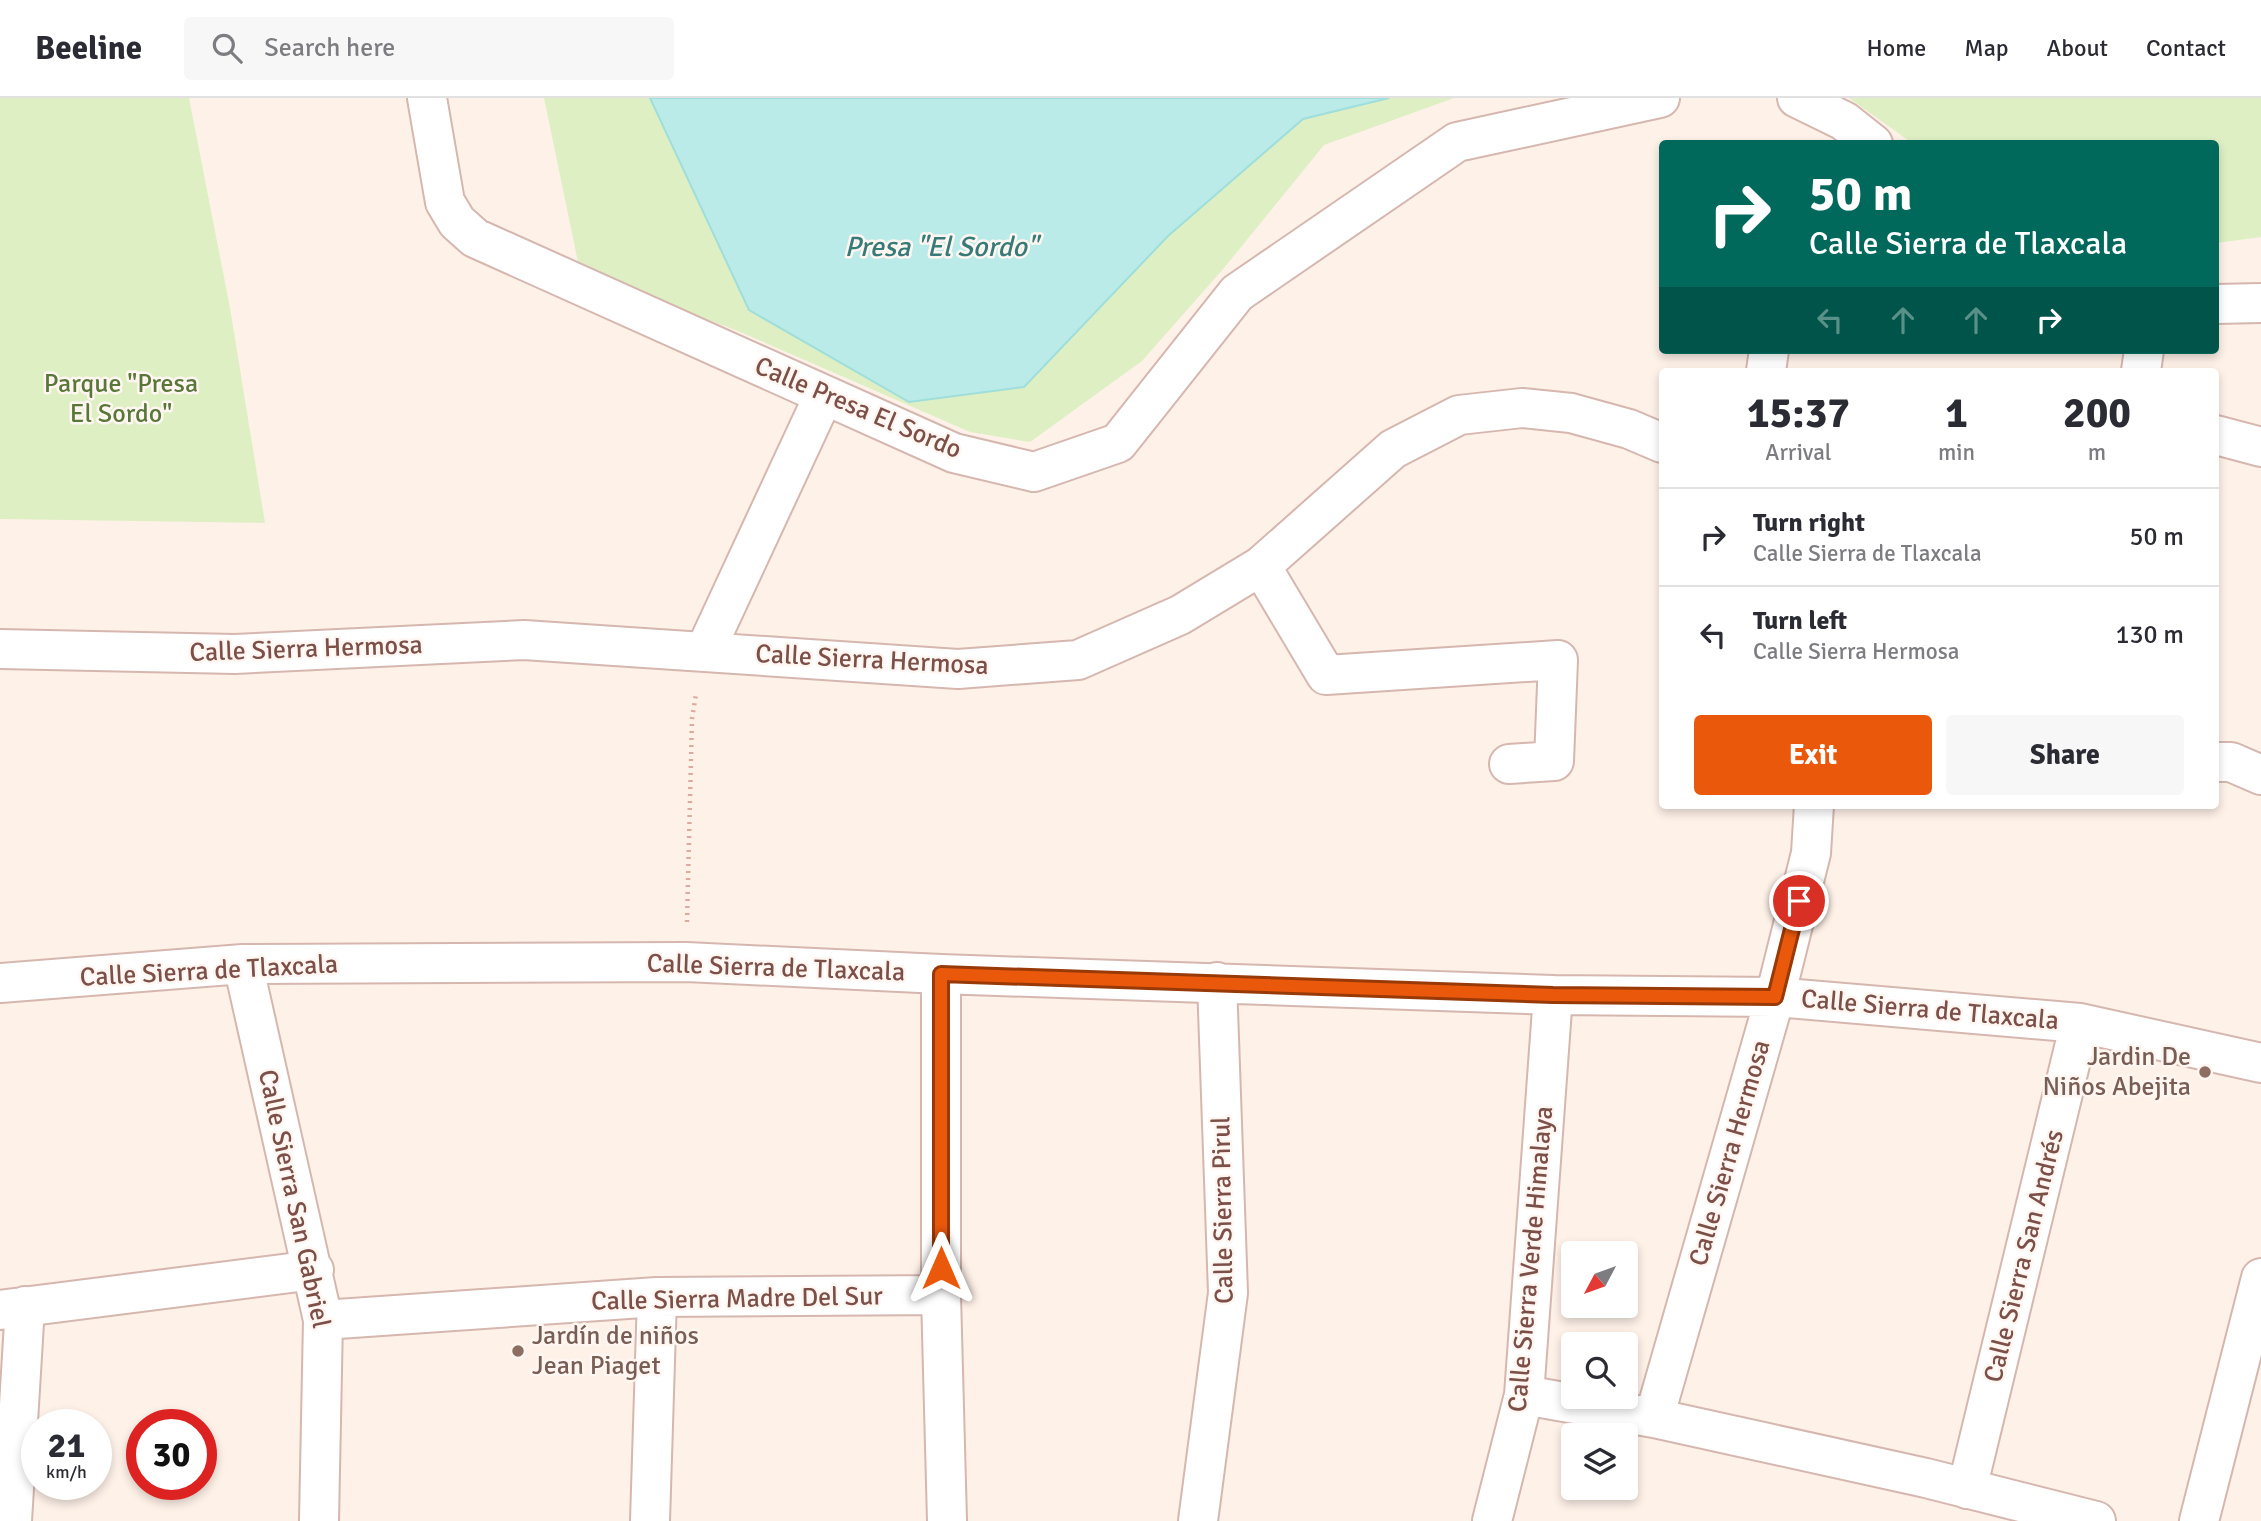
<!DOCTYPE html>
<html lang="en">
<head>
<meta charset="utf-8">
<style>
	body { margin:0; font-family:Signika,sans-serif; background:#f7f7f7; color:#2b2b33; height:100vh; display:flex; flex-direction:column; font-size:26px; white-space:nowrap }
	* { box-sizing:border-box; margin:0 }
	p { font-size:23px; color:#7c7c81 }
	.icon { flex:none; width:38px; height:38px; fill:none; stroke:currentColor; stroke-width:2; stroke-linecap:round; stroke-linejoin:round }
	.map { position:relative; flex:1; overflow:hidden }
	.sheet { position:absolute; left:1659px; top:270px; width:560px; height:441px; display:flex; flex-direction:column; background:#fff; border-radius:7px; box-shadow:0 4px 10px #0003 }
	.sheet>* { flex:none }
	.top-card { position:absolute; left:1659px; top:42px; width:560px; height:214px; border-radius:7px; box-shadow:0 4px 10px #0003; background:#00695c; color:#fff; overflow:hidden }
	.needle { width:46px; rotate:229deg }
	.tools { position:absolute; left:1561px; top:1143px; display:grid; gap:14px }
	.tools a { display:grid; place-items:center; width:77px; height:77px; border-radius:7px; background:#fff; box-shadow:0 4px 10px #0003; font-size:35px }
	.speed { position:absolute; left:21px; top:1311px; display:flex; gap:14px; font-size:35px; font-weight:700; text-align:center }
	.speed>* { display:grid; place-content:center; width:91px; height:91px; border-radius:50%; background:#fff; box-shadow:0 4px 10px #0003; line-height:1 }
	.speed small { font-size:18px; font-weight:400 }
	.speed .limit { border:10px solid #d22; background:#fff; color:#111 }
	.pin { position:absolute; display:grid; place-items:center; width:60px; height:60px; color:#fff; margin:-30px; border:4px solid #fff; border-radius:50%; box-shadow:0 2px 7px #0007 }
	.me { position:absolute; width:77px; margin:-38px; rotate:0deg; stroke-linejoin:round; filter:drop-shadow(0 0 5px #0008) }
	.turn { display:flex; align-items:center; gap:24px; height:147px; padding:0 35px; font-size:32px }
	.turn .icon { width:91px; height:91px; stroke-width:2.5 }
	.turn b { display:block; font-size:49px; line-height:60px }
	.lanes { display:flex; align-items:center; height:66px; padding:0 35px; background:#0003; justify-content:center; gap:35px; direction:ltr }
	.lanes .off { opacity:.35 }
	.eta { display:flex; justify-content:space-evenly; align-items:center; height:119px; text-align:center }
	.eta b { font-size:42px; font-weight:700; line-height:49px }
	.action { display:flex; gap:14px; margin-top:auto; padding:14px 35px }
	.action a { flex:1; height:80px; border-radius:7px; background:#ea580c; color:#fff; font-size:28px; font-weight:700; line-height:80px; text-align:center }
	.action a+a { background:#f7f7f7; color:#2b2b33 }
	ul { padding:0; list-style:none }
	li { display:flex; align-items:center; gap:21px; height:98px; padding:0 35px; border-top:2px solid #e1e1e2 }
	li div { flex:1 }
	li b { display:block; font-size:26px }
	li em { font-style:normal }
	header { display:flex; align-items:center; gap:42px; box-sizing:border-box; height:98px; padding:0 35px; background:#fff; border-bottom:2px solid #e1e1e2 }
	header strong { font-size:33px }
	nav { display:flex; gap:38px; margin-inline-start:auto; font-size:24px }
	.search { width:490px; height:63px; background:#f7f7f7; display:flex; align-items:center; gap:18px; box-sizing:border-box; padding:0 24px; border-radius:7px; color:#7c7c81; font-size:26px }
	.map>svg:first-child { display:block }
</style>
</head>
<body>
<header>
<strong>Beeline</strong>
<div class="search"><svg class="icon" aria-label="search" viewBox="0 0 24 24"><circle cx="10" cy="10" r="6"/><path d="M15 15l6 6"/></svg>Search here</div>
<nav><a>Home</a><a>Map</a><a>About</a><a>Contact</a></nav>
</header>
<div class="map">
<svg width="2261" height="1423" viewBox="0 0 2261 1423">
	<rect width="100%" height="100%" fill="#fef1e8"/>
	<path fill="#deefc4" d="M0,0H189L230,210L265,425L0,421Z
		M544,0H1454L1324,47L1224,170L1142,263L1030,344L970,334L738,233L580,174Z
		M1849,0H2261V139L2216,145V46L1912,45Z"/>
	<path fill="#baebe8" stroke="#9fdedb" stroke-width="2" d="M650,0H1389L1303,21L1168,138L1024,289L909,304L749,212Z"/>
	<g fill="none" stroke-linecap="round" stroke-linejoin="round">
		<g stroke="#d5b7af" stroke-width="42">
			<path id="minor" d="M427,0L445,104L457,124L475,140L954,355L1034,374L1118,345L1237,195L1457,44L1660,0
				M1797,0L1844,23L1873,46
				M2216,206L2261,205
				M1766,273L1769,252
				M2141,273L2144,252
				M2216,337L2261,349
				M1261,468L1326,577L1558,562L1554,663L1509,666
				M0,551L235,556L524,542L958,571L1078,562L1180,517L1261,468L1393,351L1459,317L1522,310L1571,315L1629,331L1662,345
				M705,553L824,297
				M2216,664H2231L2261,677
				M243,866L323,1222L319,1423
				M941,876V1197L947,1423
				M0,885L243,866L686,864L941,876L1553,897L1775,899L2080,925L2261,965
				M0,1212L314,1172
				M323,1222L657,1199L941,1197
				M1524,1297L1654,1320L1926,1380L2096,1423
				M1654,1320L1775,899L1811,755L1814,707
				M1967,1391L2080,925
				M12,1423L25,1208
				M650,1423L657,1199
				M1198,1423L1228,1195L1217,884
				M1492,1423L1524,1297L1553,897
				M2199,1423L2261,1180"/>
		</g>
		<path stroke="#ddaa9f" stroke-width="4.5" stroke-dasharray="2 5" stroke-linecap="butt" d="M687,824L692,621L696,596"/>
		<use href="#minor" stroke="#fff" stroke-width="38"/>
	</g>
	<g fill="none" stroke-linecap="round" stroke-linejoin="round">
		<g stroke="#983908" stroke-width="18">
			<path id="route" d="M941,1170V876L1553,897L1775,899L1799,803"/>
		</g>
		<use href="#route" stroke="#ea580c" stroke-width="12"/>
	</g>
	<g fill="#8d6e63" stroke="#fff6f1" stroke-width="2.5">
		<circle cx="2205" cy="974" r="7"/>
		<circle cx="518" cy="1253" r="7"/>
	</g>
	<g text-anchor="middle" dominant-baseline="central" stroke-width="5" stroke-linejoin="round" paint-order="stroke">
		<g font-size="26" fill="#587739" stroke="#fff6f1">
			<text x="121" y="286">Parque "Presa<tspan x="121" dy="30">El Sordo"</tspan></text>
		</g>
		<g font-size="26" fill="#7c5048" stroke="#fff6f1">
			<text transform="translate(858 310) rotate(23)">Calle Presa El Sordo</text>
			<text transform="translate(306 551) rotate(-2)">Calle Sierra Hermosa</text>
			<text transform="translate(872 562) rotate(3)">Calle Sierra Hermosa</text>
			<text transform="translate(776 870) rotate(2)">Calle Sierra de Tlaxcala</text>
			<text transform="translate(209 873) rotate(-3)">Calle Sierra de Tlaxcala</text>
			<text transform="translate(1930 912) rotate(5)">Calle Sierra de Tlaxcala</text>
			<text transform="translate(1730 1055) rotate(-74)">Calle Sierra Hermosa</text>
			<text transform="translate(294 1101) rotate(78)">Calle Sierra San Gabriel</text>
			<text transform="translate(1223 1112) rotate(-91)">Calle Sierra Pirul</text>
			<text transform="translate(2024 1158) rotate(-76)">Calle Sierra San Andrés</text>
			<text transform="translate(1531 1161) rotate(-85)">Calle Sierra Verde Himalaya</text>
			<text transform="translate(737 1201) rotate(-1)">Calle Sierra Madre Del Sur</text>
		</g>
		<g font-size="26" fill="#785e54" stroke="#fff6f1" text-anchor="end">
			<text x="2191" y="959">Jardin De<tspan x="2191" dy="30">Niños Abejita</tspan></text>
			<text x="532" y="1238" text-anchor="start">Jardín de niños<tspan x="532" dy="30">Jean Piaget</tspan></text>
		</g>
		<g font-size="28" font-style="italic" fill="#377b79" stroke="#fff6f1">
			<text x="941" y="149">Presa "El Sordo"</text>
		</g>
	</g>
</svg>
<div class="tools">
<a><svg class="needle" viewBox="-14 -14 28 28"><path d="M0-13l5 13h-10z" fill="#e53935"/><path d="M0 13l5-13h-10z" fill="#7c7c81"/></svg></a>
<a><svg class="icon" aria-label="search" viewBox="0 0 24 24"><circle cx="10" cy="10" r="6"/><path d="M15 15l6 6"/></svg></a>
<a><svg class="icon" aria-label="layers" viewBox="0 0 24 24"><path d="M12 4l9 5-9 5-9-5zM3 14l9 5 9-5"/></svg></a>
</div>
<div class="speed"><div>21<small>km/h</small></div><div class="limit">30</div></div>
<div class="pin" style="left:1799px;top:803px;background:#d93025"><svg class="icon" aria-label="arrive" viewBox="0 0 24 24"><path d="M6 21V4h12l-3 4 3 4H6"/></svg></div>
<svg class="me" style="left:941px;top:1170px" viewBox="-20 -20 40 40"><path d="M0-17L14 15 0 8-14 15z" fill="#ea580c" stroke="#fff" stroke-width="4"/></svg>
<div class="top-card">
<div class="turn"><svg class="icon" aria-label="right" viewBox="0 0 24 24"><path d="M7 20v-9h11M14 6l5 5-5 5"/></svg><div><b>50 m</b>Calle Sierra de Tlaxcala</div></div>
<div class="lanes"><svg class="icon off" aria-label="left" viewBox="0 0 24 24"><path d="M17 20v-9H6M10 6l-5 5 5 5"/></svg><svg class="icon off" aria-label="ahead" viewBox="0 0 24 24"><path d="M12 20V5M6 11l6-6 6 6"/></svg><svg class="icon off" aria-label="ahead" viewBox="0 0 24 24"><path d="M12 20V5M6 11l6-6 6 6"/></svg><svg class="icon" aria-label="right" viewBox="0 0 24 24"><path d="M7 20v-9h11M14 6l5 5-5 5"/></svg></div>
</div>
<section class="sheet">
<div class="eta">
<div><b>15:37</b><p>Arrival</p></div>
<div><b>1</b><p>min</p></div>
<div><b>200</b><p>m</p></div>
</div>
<ul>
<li><svg class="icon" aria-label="right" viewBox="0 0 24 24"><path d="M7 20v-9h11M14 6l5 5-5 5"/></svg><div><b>Turn right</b><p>Calle Sierra de Tlaxcala</p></div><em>50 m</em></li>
<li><svg class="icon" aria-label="left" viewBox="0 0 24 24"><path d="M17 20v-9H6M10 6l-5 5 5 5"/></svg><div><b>Turn left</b><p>Calle Sierra Hermosa</p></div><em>130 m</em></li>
</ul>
<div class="action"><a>Exit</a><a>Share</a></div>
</section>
</div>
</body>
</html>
